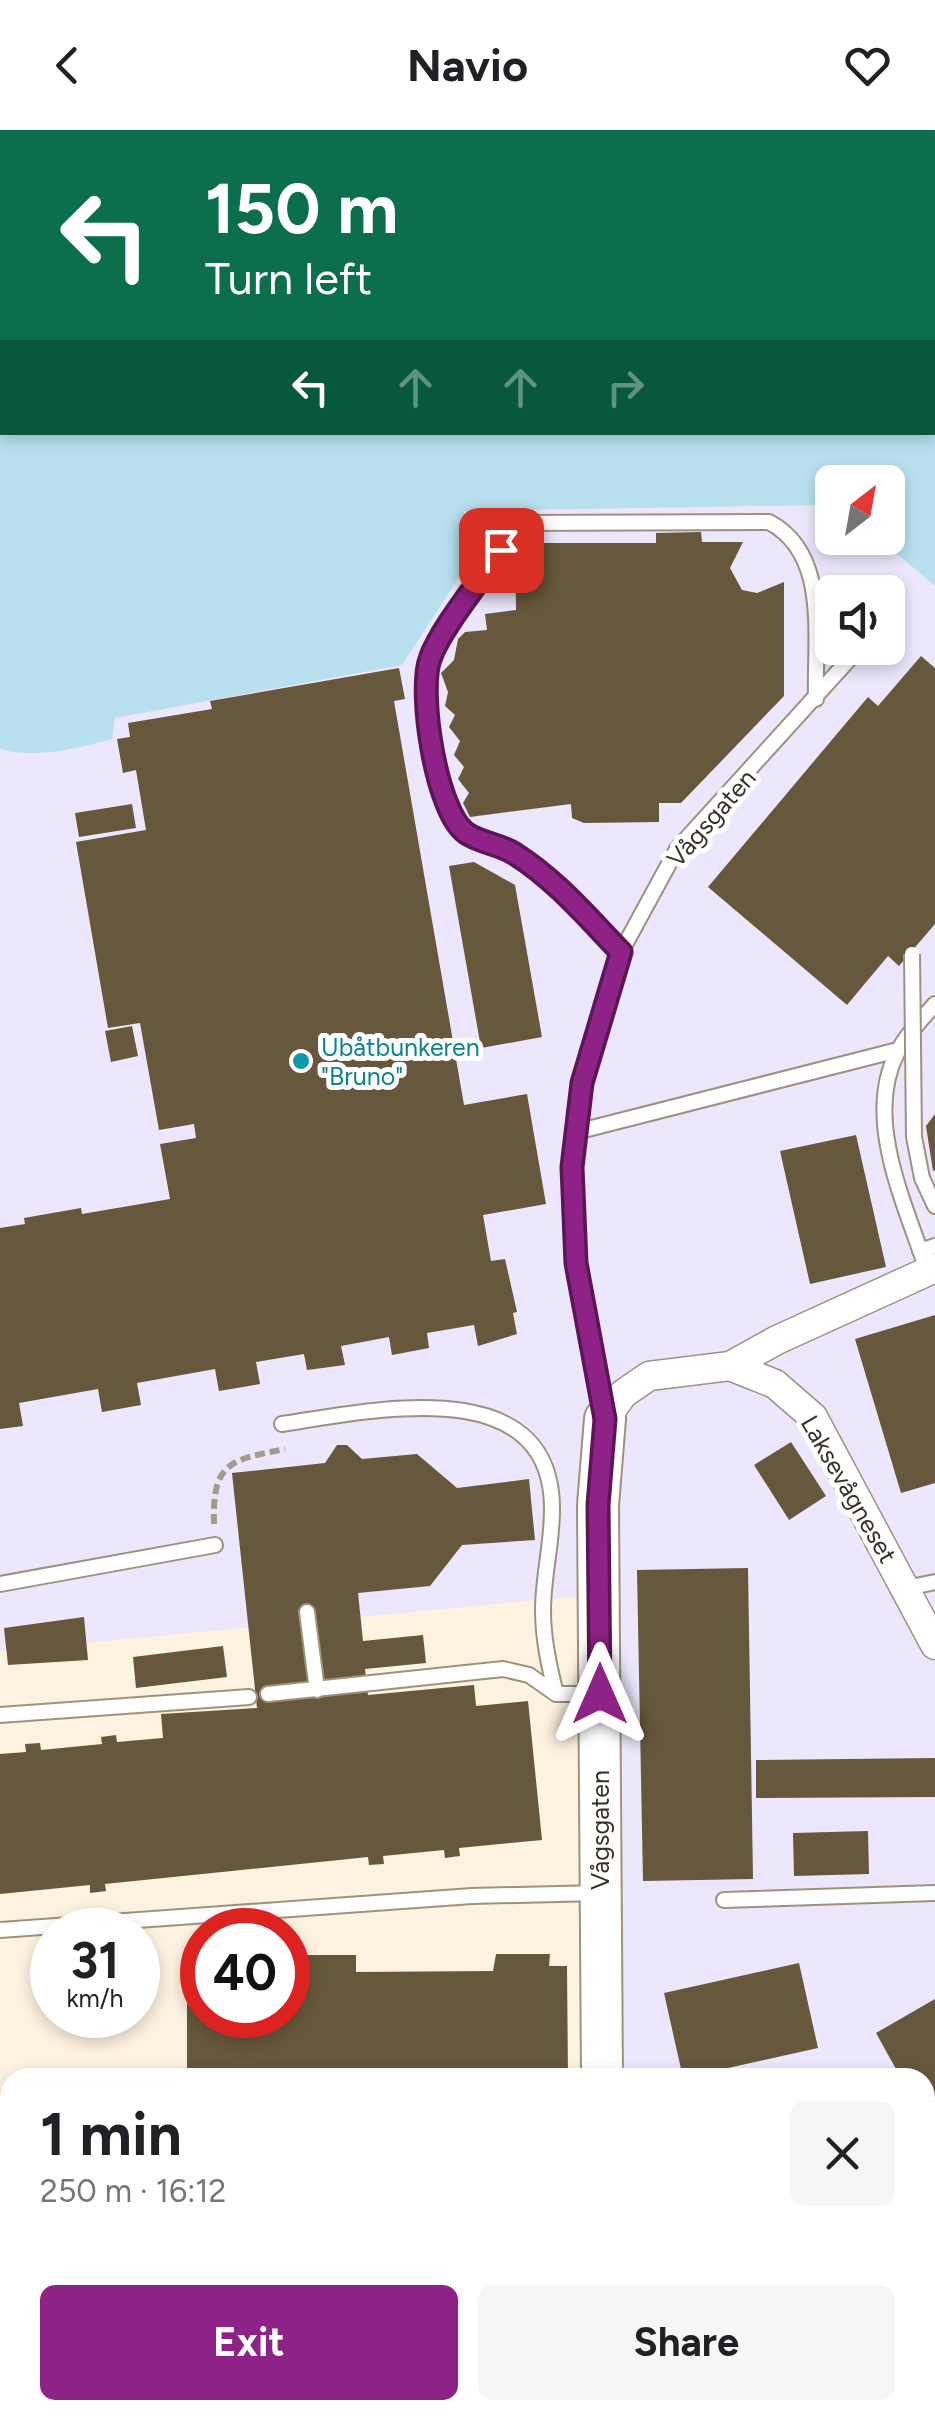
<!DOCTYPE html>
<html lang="en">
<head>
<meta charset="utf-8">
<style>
	body { margin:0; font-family:Figtree,sans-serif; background:#f6f6f6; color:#202124; height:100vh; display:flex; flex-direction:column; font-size:38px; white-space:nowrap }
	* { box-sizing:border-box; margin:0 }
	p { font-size:32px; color:#757577 }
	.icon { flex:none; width:55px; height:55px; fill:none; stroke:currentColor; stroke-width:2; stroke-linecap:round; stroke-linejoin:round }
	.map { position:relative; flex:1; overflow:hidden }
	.panel { position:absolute; left:0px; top:1938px; width:935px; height:352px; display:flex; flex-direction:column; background:#fff; border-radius:30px 30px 0 0; box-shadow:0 5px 15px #0003 }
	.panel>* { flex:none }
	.top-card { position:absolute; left:0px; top:0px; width:935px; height:305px; box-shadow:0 5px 15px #0003; background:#0b6e4f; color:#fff; overflow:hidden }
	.needle { width:65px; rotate:31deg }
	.tools { position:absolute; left:815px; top:335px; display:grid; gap:20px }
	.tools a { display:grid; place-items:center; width:90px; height:90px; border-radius:15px; background:#fff; box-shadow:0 5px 15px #0003; font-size:50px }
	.speed { position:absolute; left:30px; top:1778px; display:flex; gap:20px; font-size:50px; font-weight:700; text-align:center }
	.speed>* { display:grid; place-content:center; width:130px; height:130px; border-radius:50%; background:#fff; box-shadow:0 5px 15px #0003; line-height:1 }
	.speed small { font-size:25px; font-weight:400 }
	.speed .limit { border:15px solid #d22; background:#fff; color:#111 }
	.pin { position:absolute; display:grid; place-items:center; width:85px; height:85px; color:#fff; margin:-42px; border-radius:20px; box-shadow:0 5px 15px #0006 }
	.me { position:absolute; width:110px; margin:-55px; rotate:0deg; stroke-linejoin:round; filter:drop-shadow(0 0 8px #0008) }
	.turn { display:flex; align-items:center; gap:35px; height:210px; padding:0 40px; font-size:45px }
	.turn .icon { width:130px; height:130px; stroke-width:2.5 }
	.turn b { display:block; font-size:70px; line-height:85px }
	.lanes { display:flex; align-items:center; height:95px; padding:0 40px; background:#0003; justify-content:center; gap:50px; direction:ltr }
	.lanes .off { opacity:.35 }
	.round { display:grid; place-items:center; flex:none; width:105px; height:105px; border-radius:15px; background:#f6f6f6 }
	.overview { display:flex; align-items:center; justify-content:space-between; height:170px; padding:0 40px }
	h1 { font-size:60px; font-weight:700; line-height:75px }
	.action { display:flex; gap:20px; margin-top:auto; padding:20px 40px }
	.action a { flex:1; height:115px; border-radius:15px; background:#8e2286; color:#fff; font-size:40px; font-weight:700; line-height:115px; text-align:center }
	.action a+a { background:#f6f6f6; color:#202124 }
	header { display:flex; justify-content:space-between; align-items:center; height:130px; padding:0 40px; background:#fff; font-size:45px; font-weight:700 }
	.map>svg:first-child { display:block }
</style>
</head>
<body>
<header><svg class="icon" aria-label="back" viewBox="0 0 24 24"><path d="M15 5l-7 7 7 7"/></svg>Navio<svg class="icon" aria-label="heart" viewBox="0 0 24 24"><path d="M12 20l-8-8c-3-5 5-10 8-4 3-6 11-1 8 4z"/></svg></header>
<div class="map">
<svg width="935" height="2288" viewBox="0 0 935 2288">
	<rect width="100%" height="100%" fill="#fef3e0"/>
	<path fill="#ece7fc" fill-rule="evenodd" d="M832,375V408H878L935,456V2288H599V2280H925V1948L599,1947L593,1465L0,1521V618L115,588L401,535L464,440L463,381ZM832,462H888V518H832Z"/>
	<path fill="#b8e0ee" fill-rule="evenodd" d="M0,0H935V456L878,408H888V352H832V375L464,381V440L402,535L115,588L112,609C74,619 38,629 0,619ZM2,2H932V302H2Z"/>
	<path fill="#67573c" d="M701,402L702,412H743L730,438L742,460L757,463L784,452V566L681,673H659V692L584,693L572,688L571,674L470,687L463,673L469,663L458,649L464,637L454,625L460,611L449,597L455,585L445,576L448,562L441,543L454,530L458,509L465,502L487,500L485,484L516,480L515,413H656V403Z
		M921,526L935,538V794L899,836L888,826L847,875L708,757L868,567L878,576Z
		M399,538L405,569L394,571L464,975L527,964L546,1074L483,1085L491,1131L505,1129L517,1182L513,1183L517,1204L478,1216L474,1195L427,1203L429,1218L392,1225L389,1207L341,1216L345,1235L307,1240L304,1224L256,1232L260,1254L219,1261L215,1239L137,1253L141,1275L102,1282L98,1259L19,1273L23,1296L0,1299V1098L25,1094L24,1088L81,1078L82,1084L170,1069L160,1014L196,1008L194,994L159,1000L140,893L108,898L76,712L146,700L136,640L123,643L117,609L130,607L128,593L212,579L210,571Z
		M132,674L136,698L79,707L75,683Z
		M474,732L515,755L542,907L481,918L449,736Z
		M132,896L138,926L111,932L105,901Z
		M935,984V1040L933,1041L926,996Z
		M856,1005L886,1137L810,1154L780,1021Z
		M935,1185V1353L901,1363L855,1209Z
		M791,1312L826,1366L789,1390L754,1335Z
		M337,1315H347L362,1329L417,1324L457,1358L529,1349L535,1410L462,1415L430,1456L358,1463L363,1511L423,1505L426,1533L365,1539L368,1565L474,1555L476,1576L528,1571L542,1710L459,1718L460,1726L445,1728L444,1720L383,1726L384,1734L369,1735L368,1727L105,1754L106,1761L90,1763V1755L0,1764V1624L26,1622L25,1614L40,1613L41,1620L102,1614L101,1607L116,1605L117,1612L163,1608L161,1584L257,1578L232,1343L325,1333Z
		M748,1438L753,1749L643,1751L637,1440Z
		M84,1487L88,1530L8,1535L4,1498Z
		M223,1516L227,1547L136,1558L133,1527Z
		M935,1628V1667L756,1668V1630Z
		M868,1701L869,1744L794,1746L793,1703Z
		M496,1824H550L549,1836H567L568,1948H187V1842H202V1885H288L291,1825H356V1842L493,1841Z
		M799,1833L818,1918L683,1948L664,1863Z
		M935,1869V2006L925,1988V1948H901L876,1903Z
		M0,2136L10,2154V2213L0,2218Z
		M783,2280H874V2288H783Z"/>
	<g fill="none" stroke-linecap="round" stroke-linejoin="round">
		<g stroke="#9f927d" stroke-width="18">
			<path id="lane" d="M621,822L551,749L511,721L465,702L453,687L436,646L426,550L430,528L518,393L769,392C830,424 814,509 816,569
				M576,1002L898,920
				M922,1048L935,1076
				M920,1121L935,1116
				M927,1140C906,1076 863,989 897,923C906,905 922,889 935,874
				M605,1288L576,1133L572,1037L581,953L621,822L677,719L854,524
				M282,1294C369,1281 553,1239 552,1380C552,1414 543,1447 543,1480C543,1509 549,1536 556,1564
				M0,1454L215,1415
				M906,1458L935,1452
				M307,1482L317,1560
				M268,1564L503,1539L529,1545L556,1564H594
				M0,1585L249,1567
				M724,1770L935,1763
				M0,1800L472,1766L598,1763
				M925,2129L935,2123
				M1,2218L10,2230
				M738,2280L739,2288
				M911,2280L912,2288
				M0,2287L14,2280"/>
		</g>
		<g stroke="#9f927d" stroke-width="31">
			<path id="street" d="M730,1236L775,1254L813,1287L935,1515
				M605,1289L623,1264L649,1246L730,1236L777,1210L935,1138"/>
		</g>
		<g stroke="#9f927d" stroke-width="44">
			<path id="secondary" d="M602,1948L598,1375L605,1289
				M0,2065L10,2086
				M375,2280L412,2288
				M601,2288V2280"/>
		</g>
		<path stroke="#a39b8c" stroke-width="6" stroke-dasharray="10 5" stroke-linecap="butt" d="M214,1394C212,1332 230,1330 285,1319"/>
		<use href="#lane" stroke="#fff" stroke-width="14"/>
		<use href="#street" stroke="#fff" stroke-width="28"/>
		<use href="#secondary" stroke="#fff" stroke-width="40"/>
		<g stroke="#9f927d" stroke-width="18" stroke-linecap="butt">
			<path id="lane-bridge" d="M912,824L914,1007L922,1048"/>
		</g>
		<use href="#lane-bridge" stroke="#fff" stroke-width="14"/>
	</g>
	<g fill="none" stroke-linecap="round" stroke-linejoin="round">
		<g stroke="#5c1657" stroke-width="25">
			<path id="route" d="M501,420C482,449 440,499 430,529C418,562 436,682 466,703C480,713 500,714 515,724C556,750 587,787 621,822L582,953L572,1037L576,1133L605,1289L598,1375L600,1564"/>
		</g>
		<use href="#route" stroke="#8e2286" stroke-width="18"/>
	</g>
	<circle fill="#0f9aa8" stroke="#fff" stroke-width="4" cx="301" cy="931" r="10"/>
	<g text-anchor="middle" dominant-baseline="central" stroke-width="10" stroke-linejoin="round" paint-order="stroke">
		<g font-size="25" fill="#373128" stroke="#fff">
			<text transform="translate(711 688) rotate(-49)">Vågsgaten</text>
			<text transform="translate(849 1359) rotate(60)">Laksevågneset</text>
			<text transform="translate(600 1700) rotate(-90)">Vågsgaten</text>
		</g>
		<g font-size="25" fill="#0d838f" stroke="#fff" text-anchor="start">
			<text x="321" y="917">Ubåtbunkeren<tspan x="321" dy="29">"Bruno"</tspan></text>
		</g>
	</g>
</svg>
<div class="tools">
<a><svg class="needle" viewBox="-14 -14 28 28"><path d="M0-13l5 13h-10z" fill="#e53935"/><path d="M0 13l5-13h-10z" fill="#757577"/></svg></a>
<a><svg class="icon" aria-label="sound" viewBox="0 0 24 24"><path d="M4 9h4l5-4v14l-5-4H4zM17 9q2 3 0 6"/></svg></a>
</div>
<div class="speed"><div>31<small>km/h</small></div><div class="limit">40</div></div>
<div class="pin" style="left:501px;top:420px;background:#d93025"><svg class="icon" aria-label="arrive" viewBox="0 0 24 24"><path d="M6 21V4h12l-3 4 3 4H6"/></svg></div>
<svg class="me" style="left:600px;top:1564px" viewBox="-20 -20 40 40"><path d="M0-17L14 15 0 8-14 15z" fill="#8e2286" stroke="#fff" stroke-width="4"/></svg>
<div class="top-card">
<div class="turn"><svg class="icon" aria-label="left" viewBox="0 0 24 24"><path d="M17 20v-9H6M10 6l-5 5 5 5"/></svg><div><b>150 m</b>Turn left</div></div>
<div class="lanes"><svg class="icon" aria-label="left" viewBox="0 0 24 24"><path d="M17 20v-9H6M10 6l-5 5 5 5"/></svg><svg class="icon off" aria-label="ahead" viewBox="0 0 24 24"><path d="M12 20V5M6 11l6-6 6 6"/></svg><svg class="icon off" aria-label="ahead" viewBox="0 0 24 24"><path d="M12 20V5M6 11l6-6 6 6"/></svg><svg class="icon off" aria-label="right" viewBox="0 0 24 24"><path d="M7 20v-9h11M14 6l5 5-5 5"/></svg></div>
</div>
<section class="panel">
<div class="overview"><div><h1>1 min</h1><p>250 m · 16:12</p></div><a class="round"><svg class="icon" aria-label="close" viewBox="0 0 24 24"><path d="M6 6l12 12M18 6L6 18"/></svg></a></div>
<div class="action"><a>Exit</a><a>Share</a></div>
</section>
</div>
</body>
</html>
